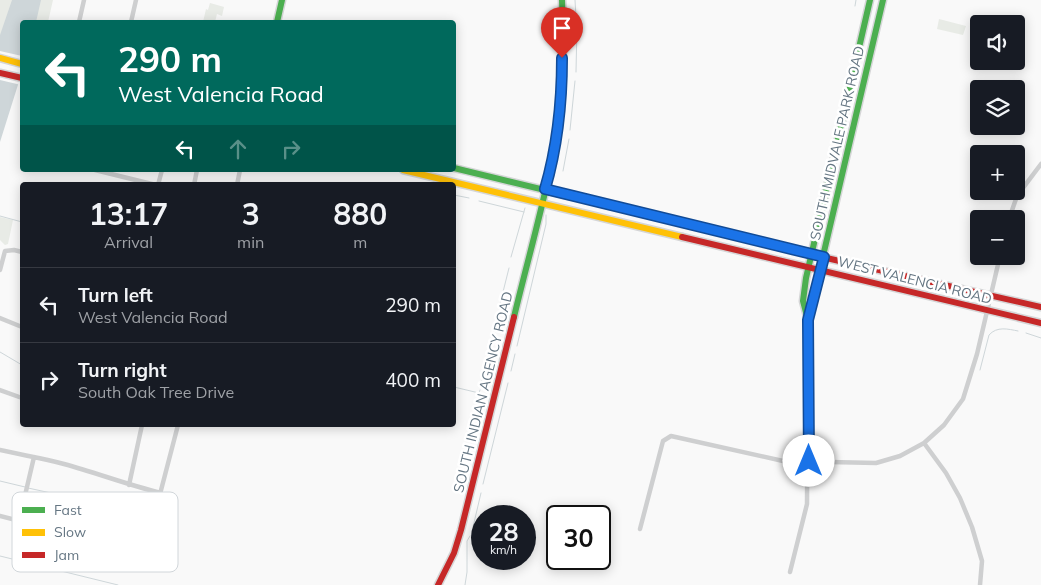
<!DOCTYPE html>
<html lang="en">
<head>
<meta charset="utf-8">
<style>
	body { margin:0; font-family:Mulish,sans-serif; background:#242831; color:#f1f3f6; height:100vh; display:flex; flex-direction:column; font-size:19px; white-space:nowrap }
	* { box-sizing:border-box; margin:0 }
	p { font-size:16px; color:#9ea1a6 }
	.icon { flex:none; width:28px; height:28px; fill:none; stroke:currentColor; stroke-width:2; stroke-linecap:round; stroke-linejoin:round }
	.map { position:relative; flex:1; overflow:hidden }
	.drawer { position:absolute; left:20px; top:182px; width:436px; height:245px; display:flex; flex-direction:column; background:#171b24; border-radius:5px; box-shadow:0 2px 12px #0003 }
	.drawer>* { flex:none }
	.hud { position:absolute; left:20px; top:20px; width:436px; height:152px; border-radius:5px; box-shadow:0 2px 12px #0003; background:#00695c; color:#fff; overflow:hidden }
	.fabs { position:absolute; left:970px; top:15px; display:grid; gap:10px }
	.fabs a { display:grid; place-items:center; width:55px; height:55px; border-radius:5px; background:#171b24; box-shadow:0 2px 12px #0003; font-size:25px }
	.speed { position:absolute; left:471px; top:505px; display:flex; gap:10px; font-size:25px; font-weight:700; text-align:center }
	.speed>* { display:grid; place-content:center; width:65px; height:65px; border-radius:50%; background:#171b24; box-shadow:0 2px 12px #0003; line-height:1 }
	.speed small { font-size:12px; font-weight:400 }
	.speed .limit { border:2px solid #111; border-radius:8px; background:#fff; color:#111 }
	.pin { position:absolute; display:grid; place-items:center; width:42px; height:42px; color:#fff; margin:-51px -21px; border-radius:50% 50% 50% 0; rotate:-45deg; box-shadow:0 0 5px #0007 }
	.pin .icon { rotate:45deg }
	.me { position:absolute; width:55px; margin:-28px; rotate:0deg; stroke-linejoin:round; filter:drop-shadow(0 0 4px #0008) }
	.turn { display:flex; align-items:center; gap:18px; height:105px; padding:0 15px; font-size:22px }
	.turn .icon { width:65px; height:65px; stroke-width:2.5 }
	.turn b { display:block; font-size:35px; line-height:42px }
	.lanes { display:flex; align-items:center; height:48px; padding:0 15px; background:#0003; justify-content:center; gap:25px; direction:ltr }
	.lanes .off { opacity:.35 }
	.eta { display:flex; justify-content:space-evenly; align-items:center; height:85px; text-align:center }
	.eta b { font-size:30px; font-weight:700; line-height:35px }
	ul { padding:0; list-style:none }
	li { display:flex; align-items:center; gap:15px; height:75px; padding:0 15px; border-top:1px solid #363941 }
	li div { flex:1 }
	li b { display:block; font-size:19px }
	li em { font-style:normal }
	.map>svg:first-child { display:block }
</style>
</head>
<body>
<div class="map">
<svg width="1041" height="585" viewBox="0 0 1041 585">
	<rect width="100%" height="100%" fill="#f9f9f9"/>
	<path fill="#e8ebe6" d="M0,0H53L48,22H22L0,48Z
		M210,3L224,7L222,16L217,14L215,22H203L206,9L208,10Z
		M939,19L966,26L963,35L937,29Z
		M0,217L13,220L8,244L5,245L0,240Z"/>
	<path fill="#ced6d9" d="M12,0H41L36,22H22V72L0,142V35Z"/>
	<path fill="#f9f9f9" d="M0,51L22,56L21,85L0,80Z"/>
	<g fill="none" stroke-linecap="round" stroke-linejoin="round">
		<path stroke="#ced6d9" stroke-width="1" d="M575,0L576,17
			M855,6L856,0
			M576,72L577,25
			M570,130L575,81
			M563,171L569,139
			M391,185L395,183
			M454,195L469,198
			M479,201L524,212
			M0,216L22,222
			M511,257L525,208
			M500,304L509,268
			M1026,333L1041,338
			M517,346L546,224V215
			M0,352L22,365
			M980,370L989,335C997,326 1008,329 1018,331
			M511,371L515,354
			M482,381L498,314
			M454,387L479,393L480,390
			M0,481L25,487
			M483,484L508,383
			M28,488L74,498L124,516L148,521
			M473,527L481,493
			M0,556L118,585
			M465,585L467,572V541L470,536"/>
		<g stroke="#d5d6d7" stroke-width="9">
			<path id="fast" d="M277,22L282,0
				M454,168L822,257
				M514,317C525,271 538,225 548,179C561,121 565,60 562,0
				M808,320L883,0
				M808,320L803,301L806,278L870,0"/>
		</g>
		<g stroke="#d5d6d7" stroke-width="9">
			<path id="slow" d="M0,58L22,64
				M403,170L682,237"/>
		</g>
		<g stroke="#d5d6d7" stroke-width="9">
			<path id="jam" d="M0,73L22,78
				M682,237L1041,323
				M822,257L1041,307
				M438,585L454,553L461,530L514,317"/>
		</g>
		<path stroke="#cecfd0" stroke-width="4.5" d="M79,22L84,0
			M131,22L136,0
			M95,170L156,185
			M158,185L162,170
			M194,185L197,170
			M237,185L240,170
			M1009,219L1017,196L1041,164
			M0,270L5,251L14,250L22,252
			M0,318L22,327
			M0,390L22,398
			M924,443L946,473L960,498L972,527L982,561L980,585
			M0,450C21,455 43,458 64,464C97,473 128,485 161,493
			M129,485L142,425
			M0,516L70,534
			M19,521L34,457
			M153,521L178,425
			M640,529L663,441L671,436L783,461L876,463L900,456L924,443L944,425L963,399L977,354L1000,256
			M790,572L807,504L808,320"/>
		<use href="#fast" stroke="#4caf50" stroke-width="6"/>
		<use href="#slow" stroke="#ffc107" stroke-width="6"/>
		<use href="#jam" stroke="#c62828" stroke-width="6"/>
	</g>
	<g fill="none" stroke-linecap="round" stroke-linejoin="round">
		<g stroke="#114b97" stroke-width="12">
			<path id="route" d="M562,58C562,101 557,148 545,189L824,257L808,320L809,461"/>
		</g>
		<use href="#route" stroke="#1a73e8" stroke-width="9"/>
	</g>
	<g text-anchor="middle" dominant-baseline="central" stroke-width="5" stroke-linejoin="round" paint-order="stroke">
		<g font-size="14" fill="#657683" stroke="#fff">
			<text transform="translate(837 143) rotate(-77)">SOUTH MIDVALE PARK ROAD</text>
			<text transform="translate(915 280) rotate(14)">WEST VALENCIA ROAD</text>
			<text transform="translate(483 392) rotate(-76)">SOUTH INDIAN AGENCY ROAD</text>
		</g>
	</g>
	<rect x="12" y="492" width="166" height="80" rx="8" fill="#fff" stroke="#d1d6da" stroke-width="1"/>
	<rect x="22" y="507" width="23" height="6" fill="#4caf50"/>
	<rect x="22" y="529" width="23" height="7" fill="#ffc107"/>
	<rect x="22" y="552" width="23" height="6" fill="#c62828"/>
	<g font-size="14" fill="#657683">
		<text x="54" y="515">Fast</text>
		<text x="54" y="537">Slow</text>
		<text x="54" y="560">Jam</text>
	</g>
</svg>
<div class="fabs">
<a><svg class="icon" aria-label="sound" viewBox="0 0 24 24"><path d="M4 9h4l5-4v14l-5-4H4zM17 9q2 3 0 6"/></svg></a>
<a><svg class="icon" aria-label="layers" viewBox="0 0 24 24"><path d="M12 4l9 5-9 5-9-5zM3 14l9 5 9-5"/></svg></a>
<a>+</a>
<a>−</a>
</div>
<div class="speed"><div>28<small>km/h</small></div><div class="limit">30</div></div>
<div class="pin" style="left:562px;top:58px;background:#d93025"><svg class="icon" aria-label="arrive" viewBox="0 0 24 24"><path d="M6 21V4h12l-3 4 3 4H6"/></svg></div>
<svg class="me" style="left:809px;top:461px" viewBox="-20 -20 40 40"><circle r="19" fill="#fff"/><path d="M0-13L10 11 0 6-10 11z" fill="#1a73e8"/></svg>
<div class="hud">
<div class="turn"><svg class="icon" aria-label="left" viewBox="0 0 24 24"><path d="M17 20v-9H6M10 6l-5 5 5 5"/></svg><div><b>290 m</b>West Valencia Road</div></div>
<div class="lanes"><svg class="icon" aria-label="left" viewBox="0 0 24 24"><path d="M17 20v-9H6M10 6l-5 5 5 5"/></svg><svg class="icon off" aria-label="ahead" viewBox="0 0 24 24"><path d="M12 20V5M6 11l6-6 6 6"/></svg><svg class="icon off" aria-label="right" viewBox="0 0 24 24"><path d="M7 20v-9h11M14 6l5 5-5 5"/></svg></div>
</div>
<section class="drawer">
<div class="eta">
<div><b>13:17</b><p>Arrival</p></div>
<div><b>3</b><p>min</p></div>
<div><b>880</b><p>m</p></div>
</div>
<ul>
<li><svg class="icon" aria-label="left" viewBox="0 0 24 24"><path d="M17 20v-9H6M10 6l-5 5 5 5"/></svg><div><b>Turn left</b><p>West Valencia Road</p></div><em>290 m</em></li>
<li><svg class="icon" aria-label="right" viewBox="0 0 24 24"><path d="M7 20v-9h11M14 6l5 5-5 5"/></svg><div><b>Turn right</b><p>South Oak Tree Drive</p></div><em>400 m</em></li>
</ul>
</section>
</div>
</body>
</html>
